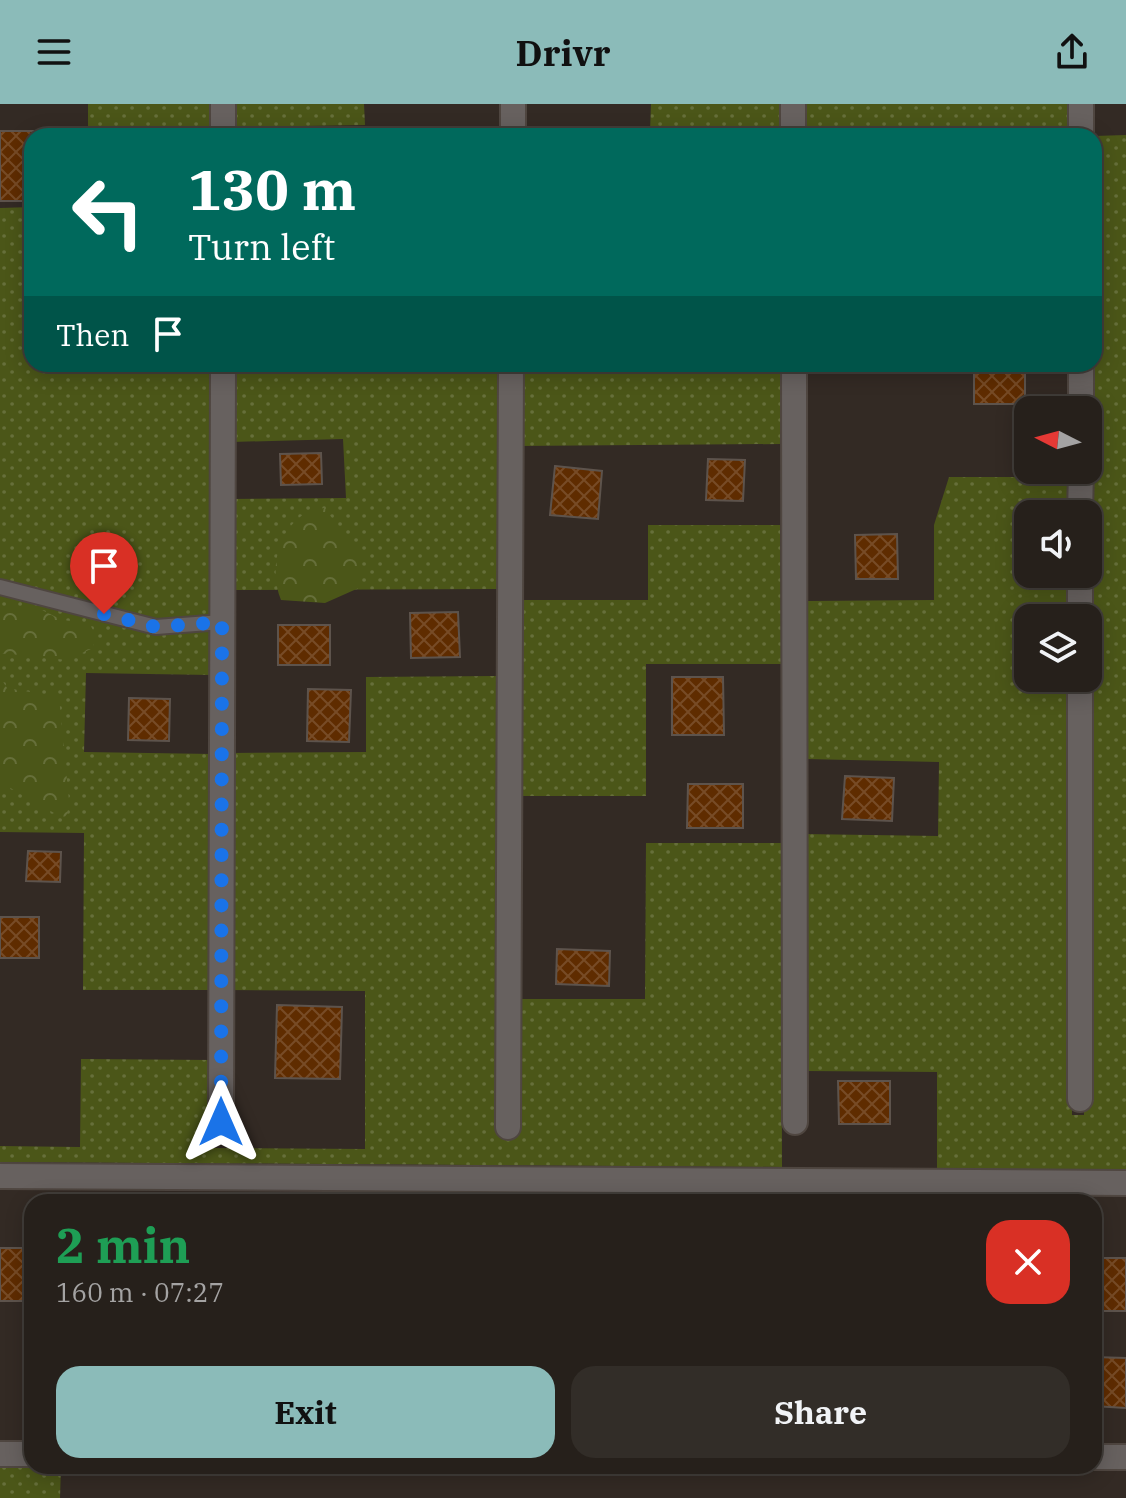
<!DOCTYPE html>
<html lang="en">
<head>
<meta charset="utf-8">
<style>
	body { margin:0; font-family:"IBM Plex Serif",serif; background:#322d28; color:#f1f3f6; height:100vh; display:flex; flex-direction:column; font-size:30px; white-space:nowrap }
	* { box-sizing:border-box; margin:0 }
	p { font-size:26px; color:#a4a3a3 }
	.icon { flex:none; width:44px; height:44px; fill:none; stroke:currentColor; stroke-width:2; stroke-linecap:round; stroke-linejoin:round }
	.map { position:relative; flex:1; overflow:hidden }
	.panel { position:absolute; left:24px; top:1090px; width:1078px; height:280px; display:flex; flex-direction:column; background:#26201b; border-radius:24px; box-shadow:0 4px 20px #0003,0 0 0 2px #423e3a }
	.panel>* { flex:none }
	.banner { position:absolute; left:24px; top:24px; width:1078px; height:244px; border-radius:24px; box-shadow:0 4px 20px #0003,0 0 0 2px #423e3a; background:#00695c; color:#fff; overflow:hidden }
	.needle { width:52px; rotate:276deg }
	.tools { position:absolute; left:1014px; top:292px; display:grid; gap:16px }
	.tools a { display:grid; place-items:center; width:88px; height:88px; border-radius:16px; background:#26201b; box-shadow:0 4px 20px #0003,0 0 0 2px #423e3a; font-size:40px }
	.pin { position:absolute; display:grid; place-items:center; width:68px; height:68px; color:#fff; margin:-82px -34px; border-radius:50% 50% 50% 0; rotate:-45deg; box-shadow:0 0 8px #0007 }
	.pin .icon { rotate:45deg }
	.me { position:absolute; width:88px; margin:-44px; rotate:0deg; stroke-linejoin:round; filter:drop-shadow(0 0 6px #0008) }
	.turn { display:flex; align-items:center; gap:28px; height:168px; padding:0 32px; font-size:36px }
	.turn .icon { width:104px; height:104px; stroke-width:2.5 }
	.turn b { display:block; font-size:56px; line-height:68px }
	.then { display:flex; align-items:center; height:76px; padding:0 32px; background:#0003; gap:16px; font-size:30px }
	.round { display:grid; place-items:center; flex:none; width:84px; height:84px; border-radius:24px; background:#322d28 }
	.head { display:flex; align-items:center; justify-content:space-between; height:136px; padding:0 32px }
	h1 { font-size:48px; font-weight:700; line-height:60px; color:#1e9e55 }
	.cta { display:flex; gap:16px; margin-top:auto; padding:16px 32px }
	.cta a { flex:1; height:92px; border-radius:24px; background:#8bbbb9; color:#111; font-size:32px; font-weight:700; line-height:92px; text-align:center }
	.cta a+a { background:#322d28; color:#f1f3f6 }
	header { display:flex; justify-content:space-between; align-items:center; height:104px; padding:0 32px; background:#8bbbb9; color:#111; font-size:36px; font-weight:700 }
	.map>svg:first-child { display:block }
</style>
</head>
<body>
<header><svg class="icon" aria-label="menu" viewBox="0 0 24 24"><path d="M4 6h16M4 12h16M4 18h16"/></svg>Drivr<svg class="icon" aria-label="share" viewBox="0 0 24 24"><path d="M12 15V3M7 8l5-5 5 5M5 13v7h14v-7"/></svg></header>
<div class="map">
<svg width="1126" height="1394" viewBox="0 0 1126 1394">
	<defs>
		<pattern id="grass-dots" width="8" height="8" patternUnits="userSpaceOnUse" patternTransform="scale(2)"><rect width="8" height="8" fill="#4b5618"/><path d="M2 2h.1M6 6h.1" fill="none" stroke="#666f3a" stroke-width="1.8" stroke-linecap="round"/></pattern>
		<pattern id="forest-crowns" width="20" height="18" patternUnits="userSpaceOnUse" patternTransform="scale(2)"><rect width="20" height="18" fill="#4b5618"/><path d="M2 6a3 3 0 1 1 6 0M12 15a3 3 0 1 1 6 0" fill="none" stroke="#666f3a"/></pattern>
		<pattern id="building-cross-hatch" width="8" height="8" patternUnits="userSpaceOnUse" patternTransform="scale(2)"><rect width="8" height="8" fill="#5f2c00"/><path d="M0 0l8 8M0 8l8-8" fill="none" stroke="#774b26"/></pattern>
	</defs>
	<rect width="100%" height="100%" fill="#332a24"/>
	<path fill="url(#grass-dots)" d="M88,0H213V32H88Z
		M229,0H364L365,21L229,23Z
		M651,0H786V29L652,28L651,32H518V28H650Z
		M806,0H1071L1072,32H806Z
		M1126,31V1065H937V968L806,967L803,730L938,732L939,658L805,655V497L934,496V421L949,373H1071V410H1028V470H1071V514H1028V574H1071L1072,1011H1084L1086,574H1088L1087,260H1094V32Z
		M32,103V260H213L212,571L86,569L84,648L213,650L215,886H83L84,729L0,728V104Z
		M231,260H500L497,485L229,486V395L346,394L343,335L231,338Z
		M650,260H782L780,340L516,342L517,263L649,264Z
		M648,421H780L781,560H646V692H517V496H648Z
		M497,572L498,928L517,895H645L646,739H781L782,1063L0,1058V1042L80,1043L81,955L213,956L212,1044L365,1045V887L229,886L230,649L366,648V573Z
		M0,1361L61,1362L60,1394H0Z"/>
	<path fill="url(#forest-crowns)" d="M324,404L360,449L361,483L325,499L281,496C270,469 276,432 300,413C306,408 317,406 324,404Z
		M0,504L44,507L62,516L89,519L96,531L93,544L67,556L0,549Z
		M0,573L7,584L59,593L69,697L67,712L61,713L0,678Z"/>
	<path fill="url(#building-cross-hatch)" stroke="#5d534c" stroke-width="2" d="M357,26V32H294L293,27Z
		M0,27H33L31,97H0Z
		M974,260H1025V300H974Z
		M321,349L322,380L281,381L280,350Z
		M708,355L745,356L743,397L706,396Z
		M555,362L602,367L598,415L550,411Z
		M897,430L898,475H856L855,431Z
		M458,508L460,553L411,554L410,509Z
		M278,521H330V561H278Z
		M672,573H723L724,631H672Z
		M308,585L351,586L349,638L307,637Z
		M129,594L170,595L169,637L128,636Z
		M845,672L894,674L892,717L842,715Z
		M688,680H743V724H687Z
		M28,747L61,748L60,778L26,777Z
		M0,813H39V854H0Z
		M557,845L610,847L609,882L556,880Z
		M277,901L342,903L340,975L275,974Z
		M838,977H890V1020H839Z
		M0,1144H32V1197H0Z
		M1102,1154H1126V1207H1101Z
		M1094,1253L1126,1254V1304L1094,1302Z"/>
	<g fill="none" stroke-linecap="round" stroke-linejoin="round">
		<g stroke="#4f4640" stroke-width="18">
			<path id="lane" d="M0,483L156,523L222,518"/>
		</g>
		<g stroke="#4f4640" stroke-width="28">
			<path id="street" d="M793,0V32
				M223,32V0
				M513,32V0
				M1081,32V0
				M794,260L795,1018
				M1081,306V260
				M1080,410L1081,366
				M1080,514V470
				M1080,995V574
				M221,1018L223,260
				M508,1023L511,260
				M0,1072L1126,1079
				M0,1350H32
				M1094,1353H1126"/>
		</g>
		<use href="#lane" stroke="#67615f" stroke-width="14"/>
		<use href="#street" stroke="#67615f" stroke-width="24"/>
	</g>
	<g fill="none" stroke-linecap="round" stroke-linejoin="round">
		<path stroke="#1a73e8" stroke-width="14" stroke-dasharray="0 25.2" d="M104,510L156,523L222,518L221,1018"/>
	</g>
</svg>
<div class="tools">
<a><svg class="needle" viewBox="-14 -14 28 28"><path d="M0-13l5 13h-10z" fill="#e53935"/><path d="M0 13l5-13h-10z" fill="#a4a3a3"/></svg></a>
<a><svg class="icon" aria-label="sound" viewBox="0 0 24 24"><path d="M4 9h4l5-4v14l-5-4H4zM17 9q2 3 0 6"/></svg></a>
<a><svg class="icon" aria-label="layers" viewBox="0 0 24 24"><path d="M12 4l9 5-9 5-9-5zM3 14l9 5 9-5"/></svg></a>
</div>
<div class="pin" style="left:104px;top:510px;background:#d93025"><svg class="icon" aria-label="arrive" viewBox="0 0 24 24"><path d="M6 21V4h12l-3 4 3 4H6"/></svg></div>
<svg class="me" style="left:221px;top:1018px" viewBox="-20 -20 40 40"><path d="M0-17L14 15 0 8-14 15z" fill="#1a73e8" stroke="#fff" stroke-width="4"/></svg>
<div class="banner">
<div class="turn"><svg class="icon" aria-label="left" viewBox="0 0 24 24"><path d="M17 20v-9H6M10 6l-5 5 5 5"/></svg><div><b>130 m</b>Turn left</div></div>
<div class="then">Then<svg class="icon" aria-label="arrive" viewBox="0 0 24 24"><path d="M6 21V4h12l-3 4 3 4H6"/></svg></div>
</div>
<section class="panel">
<div class="head"><div><h1>2 min</h1><p>160 m · 07:27</p></div><a class="round" style="background:#d93025;color:#fff"><svg class="icon" aria-label="close" viewBox="0 0 24 24"><path d="M6 6l12 12M18 6L6 18"/></svg></a></div>
<div class="cta"><a>Exit</a><a>Share</a></div>
</section>
</div>
</body>
</html>
